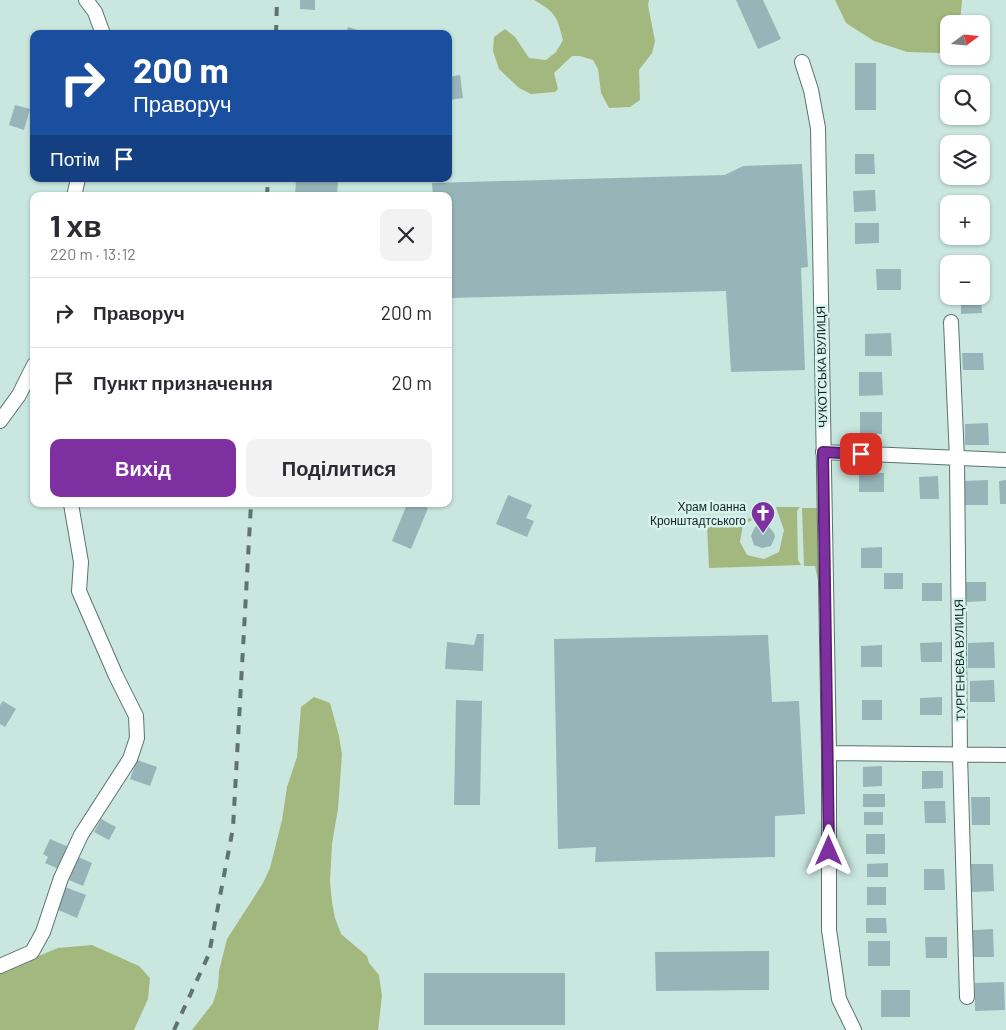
<!DOCTYPE html>
<html lang="uk">
<head>
<meta charset="utf-8">
<style>
	body { margin:0; font-family:Barlow,sans-serif; background:#f2f2f3; color:#2b2b33; height:100vh; display:flex; flex-direction:column; font-size:19px; white-space:nowrap }
	* { box-sizing:border-box; margin:0 }
	p { font-size:16px; color:#7c7c81 }
	.icon { flex:none; width:28px; height:28px; fill:none; stroke:currentColor; stroke-width:2; stroke-linecap:round; stroke-linejoin:round }
	.map { position:relative; flex:1; overflow:hidden }
	.sheet { position:absolute; left:30px; top:192px; width:422px; height:315px; display:flex; flex-direction:column; background:#fff; border-radius:10px; box-shadow:0 1px 4px #0004 }
	.sheet>* { flex:none }
	.top-card { position:absolute; left:30px; top:30px; width:422px; height:152px; border-radius:10px; box-shadow:0 1px 4px #0004; background:#1a4fa0; color:#fff; overflow:hidden }
	.needle { width:32px; rotate:74deg }
	.buttons { position:absolute; left:940px; top:15px; display:grid; gap:10px }
	.buttons a { display:grid; place-items:center; width:50px; height:50px; border-radius:10px; background:#fff; box-shadow:0 1px 4px #0004; font-size:25px }
	.pin { position:absolute; display:grid; place-items:center; width:42px; height:42px; color:#fff; margin:-21px; border-radius:10px; box-shadow:0 2px 8px #0006 }
	.me { position:absolute; width:55px; margin:-28px; rotate:0deg; stroke-linejoin:round; filter:drop-shadow(0 0 4px #0008) }
	.turn { display:flex; align-items:center; gap:18px; height:105px; padding:0 20px; font-size:22px }
	.turn .icon { width:65px; height:65px; stroke-width:2.5 }
	.turn b { display:block; font-size:35px; line-height:42px }
	.then { display:flex; align-items:center; height:48px; padding:0 20px; background:#0003; gap:10px; font-size:19px }
	.round { display:grid; place-items:center; flex:none; width:52px; height:52px; border-radius:10px; background:#f2f2f3 }
	.overview { display:flex; align-items:center; justify-content:space-between; height:85px; padding:0 20px }
	h1 { font-size:30px; font-weight:700; line-height:38px }
	.button { display:flex; gap:10px; margin-top:auto; padding:10px 20px }
	.button a { flex:1; height:58px; border-radius:10px; background:#7e30a1; color:#fff; font-size:20px; font-weight:700; line-height:58px; text-align:center }
	.button a+a { background:#f2f2f3; color:#2b2b33 }
	ul { padding:0; list-style:none }
	li { display:flex; align-items:center; gap:15px; height:70px; padding:0 20px; border-top:1px solid #e1e1e2 }
	li div { flex:1 }
	li b { display:block; font-size:19px }
	li em { font-style:normal }
	.map>svg:first-child { display:block }
</style>
</head>
<body>
<div class="map">
<svg width="1006" height="1030" viewBox="0 0 1006 1030">
	<rect width="100%" height="100%" fill="#c9e7df"/>
	<path fill="#a3b87e" d="M534,0H649L648,5L655,41L652,53L639,70L640,100L630,107L609,108L601,93L598,69L593,60L580,56H572L554,73L558,89L555,92L531,94L519,88L499,69L493,51L494,37L505,29L515,37L529,58L546,60L556,52L563,40C557,16 556,13 534,0Z
		M835,0H962L960,24H949V47L940,53L907,52L874,41L846,23Z
		M776,507H800L797,511L798,560L801,565L709,568L707,525L734,526V520L742,521L750,518L752,520L743,525L740,542L747,555L764,559L779,552L784,530Z
		M802,508H819L823,586L819,585L815,566H804Z
		M314,697L330,703L339,736L342,754L338,809L332,844L330,882L332,902L335,918L341,934L367,956L369,963L379,975L382,996L378,1030H192L213,1003L218,987L219,971L227,939L263,883L270,868L282,820L287,787L297,757L301,707Z
		M92,945L139,966L150,978L148,999L134,1030H0V974L12,967L58,948Z"/>
	<path fill="#97b5b8" d="M300,0H315V10L300,9Z
		M736,0H763L781,39L758,49Z
		M348,27L364,32V34H346Z
		M855,63H876V110H855Z
		M460,75L463,98L449,100V77Z
		M15,105L30,109L24,130L9,125Z
		M855,154H874L875,174H855Z
		M802,164L808,267L801,268L805,370L731,372L726,291L449,298V196H433L432,183L725,175L743,166Z
		M296,179H338L337,196H295Z
		M875,190L876,211L854,212L853,191Z
		M855,223H879V243L855,244Z
		M876,269H901V290H877Z
		M961,296H981L982,313L961,314Z
		M891,333L892,356H865V334Z
		M962,353H983L984,370H963Z
		M859,372H882L883,395L859,396Z
		M860,412H882V434H860Z
		M988,423L989,445H965V424Z
		M859,473H884V492H859Z
		M938,476L939,499H920L919,477Z
		M988,480V505H965L964,481Z
		M1006,480V504H1000L999,481Z
		M508,495L532,505L526,518L534,521L527,537L496,524Z
		M407,504H417L428,508L411,549L392,541Z
		M761,518L771,521L769,527L774,533L775,537L771,546L762,548L754,545L751,536L755,527L759,525Z
		M882,547V568H861V548Z
		M884,573H903V589H884Z
		M966,582H986V601L966,602Z
		M922,583H942V601H922Z
		M477,634H484L483,671L445,669L447,642L474,645Z
		M768,635L772,702L799,701L805,814L775,816V857L595,862L596,847L558,849L554,639Z
		M942,642V662H921L920,643Z
		M994,642L995,668H968V643Z
		M882,645V667H861V646Z
		M994,680L995,702H970V681Z
		M942,697V715H920V698Z
		M456,700L482,701L480,805H454Z
		M862,700H882V720H862Z
		M3,701L16,709L5,727L0,724V705Z
		M137,760L157,767L150,786L130,779Z
		M882,766V786L863,787V767Z
		M922,771H943V788L922,789Z
		M863,794H885V807H863Z
		M971,797H990V825H972Z
		M924,801H945L946,823H925Z
		M864,812H883V825H864Z
		M101,819L116,827L109,840L94,832Z
		M866,834H885V854H866Z
		M50,839L71,848L61,870L45,863L48,857L43,854Z
		M78,857L92,863L83,886L69,880Z
		M888,863V877H867V864Z
		M971,864H993L994,891L972,892Z
		M924,869H944L945,890H924Z
		M65,887L86,895L77,918L56,909Z
		M867,887H886V905H867Z
		M866,918H886L887,933H866Z
		M993,929L994,957H973V930Z
		M925,937H947V958H926Z
		M868,941H890V966H868Z
		M769,951V990L656,991L655,952Z
		M424,973H565V1025H424Z
		M1004,982L1005,1010L975,1011V983Z
		M881,990H910V1017H881Z"/>
	<g fill="none" stroke-linecap="round" stroke-linejoin="round">
		<g stroke="#59746d" stroke-width="16">
			<path id="street" d="M86,0L95,12L103,34
				M802,62L811,90L818,128L829,753V930L839,999L854,1030
				M74,196L78,179
				M951,322L957,459L960,755L967,997
				M0,421L19,395L34,365
				M823,452L1006,460
				M829,753L1006,755
				M0,966L32,952L43,932L61,878L81,835L130,759L137,738L136,716L116,676L79,591L81,562L71,504"/>
		</g>
		<use href="#street" stroke="#fff" stroke-width="14"/>
		<path stroke="#60736e" stroke-width="4" stroke-dasharray="9 9" stroke-linecap="butt" d="M276,34L277,0
			M267,196L268,179
			M174,1030L209,954L233,828L251,504"/>
	</g>
	<g fill="none" stroke-linecap="round" stroke-linejoin="round">
		<g stroke="#521f69" stroke-width="12">
			<path id="route" d="M829,851L823,452L861,454"/>
		</g>
		<use href="#route" stroke="#7e30a1" stroke-width="9"/>
	</g>
	<defs>
		<g id="church-pin" transform="scale(1.25)"><path d="M0 17L-7.5 6A9.5 9.5 0 1 1 7.5 6Z" fill="#7e30a1" stroke="#d6f4ed"/><path d="M-1.2-6h2.4v3.5h3.3v2.4h-3.3V6h-2.4V-.1h-3.3v-2.4h3.3Z" fill="#fff"/></g>
	</defs>
	<g fill-rule="evenodd">
		<use href="#church-pin" x="763" y="513"/>
	</g>
	<g text-anchor="middle" dominant-baseline="central" stroke-width="5" stroke-linejoin="round" paint-order="stroke">
		<g font-size="12" fill="#16211f" stroke="#d6f4ed">
			<text transform="translate(821 367) rotate(-91)">ЧУКОТСЬКА ВУЛИЦЯ</text>
			<text transform="translate(959 660) rotate(-91)">ТУРГЕНЄВА ВУЛИЦЯ</text>
		</g>
		<g font-size="12" fill="#16211f" stroke="#d6f4ed" text-anchor="end">
			<text x="746" y="506">Храм Іоанна<tspan x="746" dy="14">Кронштадтського</tspan></text>
		</g>
	</g>
</svg>
<div class="buttons">
<a><svg class="needle" viewBox="-14 -14 28 28"><path d="M0-13l5 13h-10z" fill="#e53935"/><path d="M0 13l5-13h-10z" fill="#7c7c81"/></svg></a>
<a><svg class="icon" aria-label="search" viewBox="0 0 24 24"><circle cx="10" cy="10" r="6"/><path d="M15 15l6 6"/></svg></a>
<a><svg class="icon" aria-label="layers" viewBox="0 0 24 24"><path d="M12 4l9 5-9 5-9-5zM3 14l9 5 9-5"/></svg></a>
<a>+</a>
<a>−</a>
</div>
<div class="pin" style="left:861px;top:454px;background:#d93025"><svg class="icon" aria-label="arrive" viewBox="0 0 24 24"><path d="M6 21V4h12l-3 4 3 4H6"/></svg></div>
<svg class="me" style="left:829px;top:851px" viewBox="-20 -20 40 40"><path d="M0-17L14 15 0 8-14 15z" fill="#7e30a1" stroke="#fff" stroke-width="4"/></svg>
<div class="top-card">
<div class="turn"><svg class="icon" aria-label="right" viewBox="0 0 24 24"><path d="M7 20v-9h11M14 6l5 5-5 5"/></svg><div><b>200 m</b>Праворуч</div></div>
<div class="then">Потім<svg class="icon" aria-label="arrive" viewBox="0 0 24 24"><path d="M6 21V4h12l-3 4 3 4H6"/></svg></div>
</div>
<section class="sheet">
<div class="overview"><div><h1>1 хв</h1><p>220 m · 13:12</p></div><a class="round"><svg class="icon" aria-label="close" viewBox="0 0 24 24"><path d="M6 6l12 12M18 6L6 18"/></svg></a></div>
<ul>
<li><svg class="icon" aria-label="right" viewBox="0 0 24 24"><path d="M7 20v-9h11M14 6l5 5-5 5"/></svg><div><b>Праворуч</b></div><em>200 m</em></li>
<li><svg class="icon" aria-label="arrive" viewBox="0 0 24 24"><path d="M6 21V4h12l-3 4 3 4H6"/></svg><div><b>Пункт призначення</b></div><em>20 m</em></li>
</ul>
<div class="button"><a>Вихід</a><a>Поділитися</a></div>
</section>
</div>
</body>
</html>
